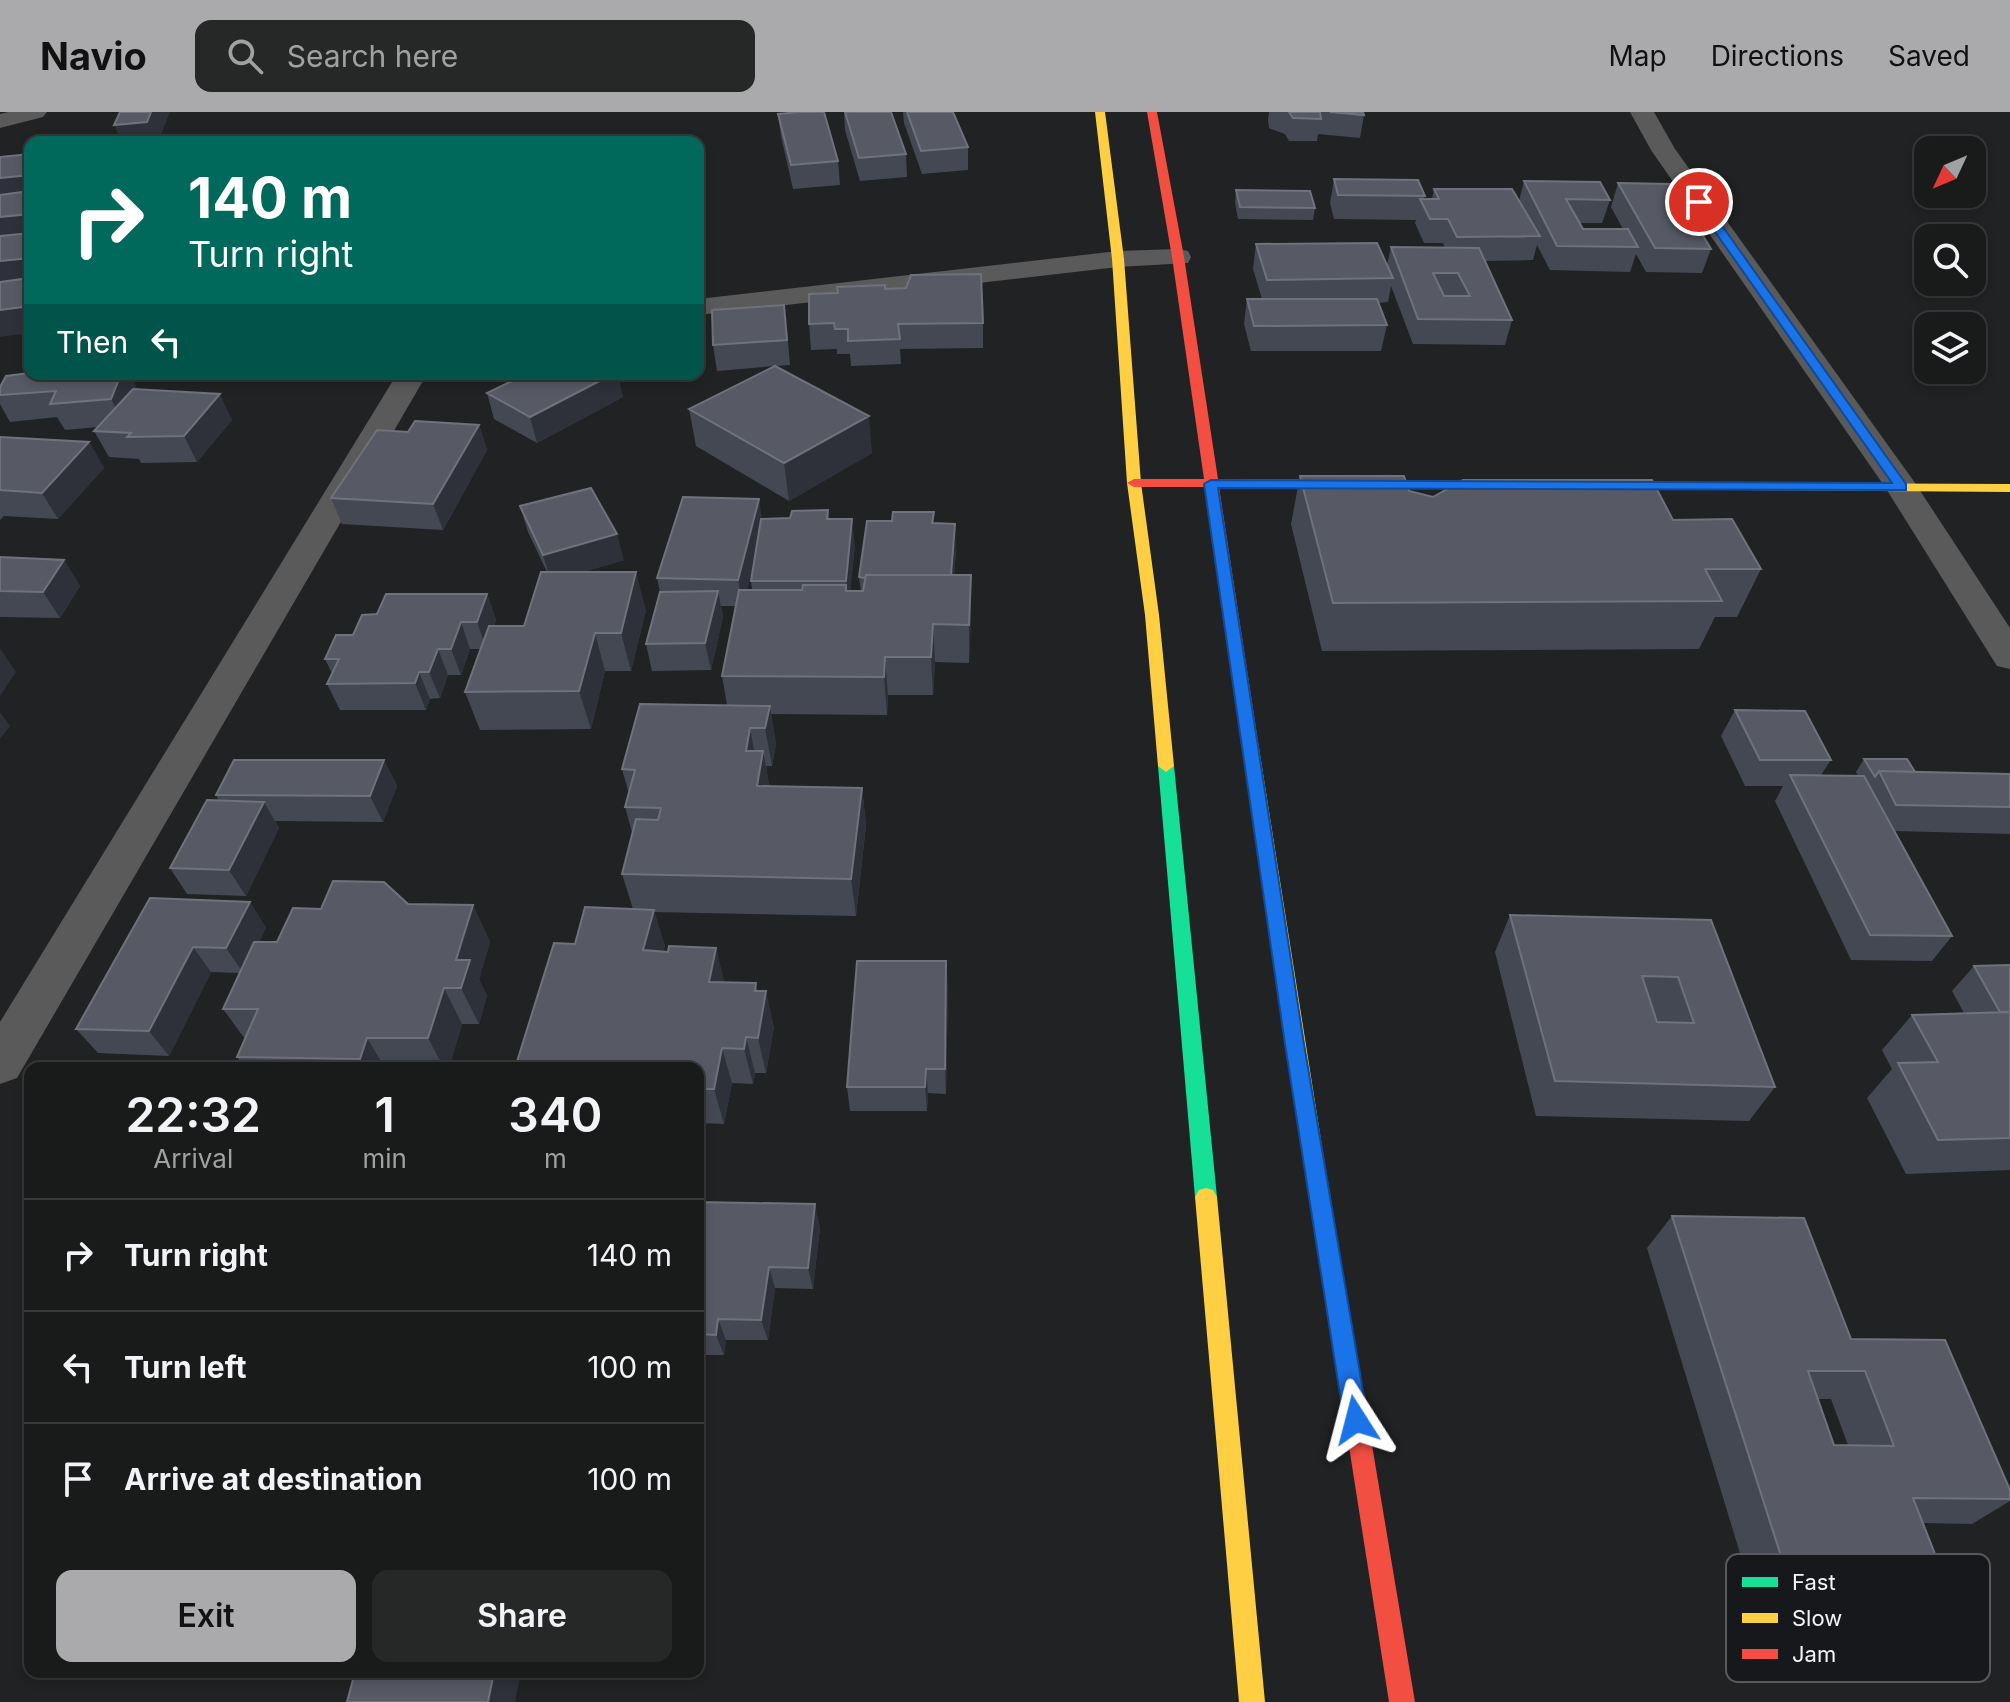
<!DOCTYPE html>
<html lang="en">
<head>
<meta charset="utf-8">
<style>
	body { margin:0; font-family:Inter,sans-serif; background:#262727; color:#f1f3f6; height:100vh; display:flex; flex-direction:column; font-size:30px; white-space:nowrap }
	* { box-sizing:border-box; margin:0 }
	p { font-size:26px; color:#9fa1a2 }
	.icon { flex:none; width:44px; height:44px; fill:none; stroke:currentColor; stroke-width:2; stroke-linecap:round; stroke-linejoin:round }
	.map { position:relative; flex:1; overflow:hidden }
	.panel { position:absolute; left:24px; top:950px; width:680px; height:616px; display:flex; flex-direction:column; background:#191a1a; border-radius:16px; box-shadow:0 4px 12px #0003,0 0 0 2px #373839 }
	.panel>* { flex:none }
	.hud { position:absolute; left:24px; top:24px; width:680px; height:244px; border-radius:16px; box-shadow:0 4px 12px #0003,0 0 0 2px #373839; background:#00695c; color:#fff; overflow:hidden }
	.needle { width:52px; rotate:226deg }
	.fabs { position:absolute; left:1914px; top:24px; display:grid; gap:16px }
	.fabs a { display:grid; place-items:center; width:72px; height:72px; border-radius:16px; background:#191a1a; box-shadow:0 4px 12px #0003,0 0 0 2px #373839; font-size:40px }
	.pin { position:absolute; display:grid; place-items:center; width:68px; height:68px; color:#fff; margin:-34px; border:4px solid #fff; border-radius:50%; box-shadow:0 2px 8px #0007 }
	.me { position:absolute; width:88px; margin:-44px; rotate:351deg; stroke-linejoin:round; filter:drop-shadow(0 0 6px #0008) }
	.turn { display:flex; align-items:center; gap:28px; height:168px; padding:0 32px; font-size:36px }
	.turn .icon { width:104px; height:104px; stroke-width:2.5 }
	.turn b { display:block; font-size:56px; line-height:68px }
	.then { display:flex; align-items:center; height:76px; padding:0 32px; background:#0003; gap:16px; font-size:30px }
	.eta { display:flex; justify-content:space-evenly; align-items:center; height:136px; text-align:center }
	.eta b { font-size:48px; font-weight:600; line-height:56px }
	.button { display:flex; gap:16px; margin-top:auto; padding:16px 32px }
	.button a { flex:1; height:92px; border-radius:16px; background:#aaaaac; color:#111; font-size:32px; font-weight:600; line-height:92px; text-align:center }
	.button a+a { background:#262727; color:#f1f3f6 }
	ul { padding:0; list-style:none }
	li { display:flex; align-items:center; gap:24px; height:112px; padding:0 32px; border-top:2px solid #373839 }
	li div { flex:1 }
	li b { display:block; font-size:30px }
	li em { font-style:normal }
	header { display:flex; align-items:center; gap:48px; box-sizing:border-box; height:112px; padding:0 40px; background:#aaaaac; color:#111 }
	header strong { font-size:38px }
	nav { display:flex; gap:44px; margin-inline-start:auto; font-size:28px }
	.search { width:560px; height:72px; background:#262727; display:flex; align-items:center; gap:20px; box-sizing:border-box; padding:0 28px; border-radius:16px; color:#9fa1a2; font-size:30px }
	.map>svg:first-child { display:block }
</style>
</head>
<body>
<header>
<strong>Navio</strong>
<div class="search"><svg class="icon" aria-label="search" viewBox="0 0 24 24"><circle cx="10" cy="10" r="6"/><path d="M15 15l6 6"/></svg>Search here</div>
<nav><a>Map</a><a>Directions</a><a>Saved</a></nav>
</header>
<div class="map">
<svg width="2010" height="1590" viewBox="0 0 2010 1590">
	<rect width="100%" height="100%" fill="#212223"/>
	<g fill="none" stroke-linecap="round" stroke-linejoin="round">
		<path fill="#5a5a5b" fill-rule="evenodd" d="M8,0H47L43,5L0,16V2Z
			M1630,0H1654L1675,37L1913,368L2010,516V557L1997,554L1885,375L1651,38Z
			M1178,137L1188,139L1191,145L1188,151L1118,155L698,203V187L1118,139Z
			M397,262H427L17,966L0,972V910Z"/>
		<path fill="#16e098" fill-rule="evenodd" d="M1166,648L1174,654L1217,1085L1213,1092L1206,1094L1199,1092L1195,1085L1158,654Z"/>
		<path fill="#ffcf43" fill-rule="evenodd" d="M1095,0H1105L1124,147L1141,371L1159,503L1174,654L1166,660L1158,654L1145,503L1127,371L1112,147Z
			M1596,370L2010,372V380L1591,377V371Z
			M1251,630L1259,636L1321,1028L1318,1034L1311,1037L1304,1034L1301,1028L1243,636Z
			M1206,1076L1213,1078L1217,1085L1265,1590H1239L1195,1085L1199,1078Z"/>
		<path fill="#f24e42" fill-rule="evenodd" d="M1147,0H1157L1184,145L1218,367L1516,369L1523,373L1516,377L1219,375L1259,636L1251,642L1243,636L1206,375H1134L1127,371L1134,367H1204L1172,145Z
			M1311,1019L1318,1022L1321,1028L1415,1590H1389L1301,1028L1304,1022Z"/>
	</g>
	<path fill="#444853" fill-rule="evenodd" d="M844,0H891L906,42L907,65L860,69L845,18Z
		M903,0H953L968,35V58L922,62L904,11Z
		M1269,0H1363L1364,3L1360,26L1318,22L1317,29H1289L1285,22L1269,16L1268,8Z
		M778,2L838,49L840,73L793,77L781,24Z
		M1334,67L1425,84L1424,87H1432L1434,77L1519,89L1524,69L1610,88L1602,111H1580L1583,117H1623L1611,95L1618,71L1711,137L1702,161L1646,160L1636,142L1630,160L1550,158L1537,133L1533,148L1485,149L1512,208L1505,233L1413,232L1391,174L1388,190L1378,191L1387,213L1381,239H1251L1244,212L1247,187H1262L1253,157L1256,132L1387,153L1391,135L1445,136L1443,131H1424L1415,111L1416,108L1334,107L1330,91Z
		M1236,78L1315,96L1313,108L1238,107L1235,91Z
		M885,177L983,211V236L900,237L901,252L851,254L850,242H837V237L811,238L809,212Z
		M787,218L790,253L776,254L872,341L789,389L696,334L689,297L774,254L717,259L713,233Z
		M0,275L138,278L232,308L197,350L141,351L139,347L109,345L94,319L98,315L65,318L57,305L10,310L0,292Z
		M487,281L623,285L537,331L494,307Z
		M479,313L487,338L443,418L342,412L331,386L408,320Z
		M0,325L89,330L104,356L58,407L4,404L0,408Z
		M1300,364L1409,379L1433,385L1673,408L1761,457L1737,505H1715L1699,537L1322,539L1291,412Z
		M520,394L624,448L583,460L646,498L631,559H605L591,617L480,618L465,580L481,537H470L461,563H448L440,586L430,587L426,598H340L327,572L332,561L325,547L377,502L487,482L496,508L494,514H524L547,460L528,420Z
		M828,398L829,407L855,433L850,479H861L859,465L892,409L934,400V411L956,438L954,463H971V501L969,551L935,550L933,583H888L887,603L771,602L776,632L772,654H766L769,674L862,676L866,713L856,804L654,800L665,834L663,839L725,870L758,879L774,915L766,961H755L753,972L732,971L724,1012L698,1011V956L575,832L633,797L622,762L632,720L625,695L629,682L622,657L727,593L722,564L736,494H721L723,505L711,558L652,559L646,532L660,480L657,466L762,407L790,406ZM753,453L751,469L752,478H747Z
		M0,445L64,448L80,474L60,506L0,505Z
		M1735,598L1831,648L1821,663L1858,664L1856,660L1864,647L1915,660L2010,662V722L1895,719L1952,824L1932,849L1851,848L1775,689L1783,674H1745L1721,624Z
		M384,648L397,674L383,710L275,709L279,716L246,784L187,782L170,756L219,689L216,683Z
		M150,786L266,815L259,830H277L321,797L408,792L473,793L490,830L479,867L487,884L479,912H462L449,956H245L237,945L245,927L223,897L239,861L211,860L169,944L98,941L76,917Z
		M1510,803L1711,808L1775,975L1749,1009L1536,1004L1495,840Z
		M2010,853V1058L1906,1062L1867,986L1892,957L1882,938L1912,903L1964,901L1952,879L1974,854Z
		M948,874L946,982L928,981L927,999H850L847,975Z
		M698,1090L820,1115L813,1177L775,1176L768,1228H726L724,1243H698Z
		M1672,1104L1851,1227L2010,1378V1389L1972,1412L1923,1411L1977,1549L1934,1568L1778,1566L1647,1136ZM1818,1287H1831L1848,1333H1834Z"/>
	<path fill="#2e3139" d="M151,0H170L158,30H122L114,13Z
		M30,63V88L0,91V66Z
		M30,102V127L0,131V105Z
		M30,146V172L0,175V149Z
		M30,194V221L0,225V198Z
		M121,262H130L138,278L125,313L111,287Z
		M613,262H618L623,285L537,331L530,305Z
		M220,282L232,308L197,350L184,324Z
		M869,304L872,341L789,389L784,351Z
		M479,313L487,338L443,418L433,392Z
		M89,330L104,356L58,407L42,381Z
		M759,387L763,413L743,494L738,468Z
		M852,407L855,433L849,495L846,469Z
		M955,412L956,438L952,493L951,467Z
		M617,422L624,448L551,469L543,443Z
		M64,448L80,474L60,506L43,480Z
		M636,460L646,498L631,559L621,521Z
		M971,463V501L969,551V513Z
		M718,479L723,505L711,558L705,531Z
		M487,482L496,508L486,536L477,510Z
		M461,510L470,537L461,563L451,537Z
		M933,512L935,550L933,583L931,545Z
		M595,521L605,559L591,617L579,579Z
		M0,536L16,560L0,584Z
		M438,537L448,563L440,586L429,560Z
		M885,545L888,583L887,603L884,565Z
		M419,560L430,587L426,598L415,571Z
		M770,594L776,632L772,654L765,616Z
		M0,600L10,614L0,627Z
		M750,616L757,653L746,639Z
		M763,639L770,677L757,674Z
		M384,648L397,674L383,710L370,684Z
		M862,676L866,713L856,804L851,767Z
		M264,690L279,716L246,784L229,758Z
		M250,790L266,815L244,862L226,836Z
		M473,793L490,830L479,867L487,884L479,912L461,876L456,848Z
		M654,798L665,834L655,875L643,838Z
		M193,835L211,860L169,944L149,919Z
		M716,836L725,872L709,870Z
		M946,849L948,874L946,982L945,957Z
		M756,871L763,899L766,879L774,915L766,961L758,926L755,879Z
		M444,876L462,912L449,956H444L428,926Z
		M746,925L755,961L753,972L744,937Z
		M367,926L385,956H365L360,947Z
		M722,936L732,971L724,1012L714,977Z
		M926,957L928,981L927,999L925,975Z
		M815,1092L820,1115L813,1177L808,1156Z
		M769,1155L775,1176L768,1228L761,1208Z
		M718,1207L726,1228L724,1243L716,1223Z
		M494,1560H521L515,1590H488Z"/>
	<path fill="#575a65" stroke="#6f727c" stroke-width="2" fill-rule="evenodd" d="M120,0H151L147,10L114,13Z
		M800,0H824L838,49L791,53L778,2Z
		M845,0H891L906,42L859,46Z
		M907,0H953L968,35L921,39Z
		M1289,0H1320L1321,7L1293,6Z
		M1330,0H1363L1364,3Z
		M30,42V63L0,66V45Z
		M1334,67L1418,68L1425,84L1338,83Z
		M1524,69L1600,70L1610,88L1566,87L1583,117H1628L1638,135L1557,134Z
		M1618,71L1672,72L1711,137L1655,136Z
		M1434,77H1512L1540,124L1457,125L1448,107H1430L1420,87H1439Z
		M1236,78L1310,79L1315,96L1240,95Z
		M30,79V102L0,105V83Z
		M30,121V146L0,149V124Z
		M1377,131L1393,166L1267,168L1256,132Z
		M1391,135L1479,136L1512,208L1418,207ZM1433,161H1458L1470,184H1444Z
		M981,162L983,211L898,212L900,227L848,229V217H835L834,211L809,212V182L838,181L837,175L885,173V177L906,176L911,163Z
		M30,166V194L0,198V170Z
		M1247,187H1377L1387,213L1254,214Z
		M784,193L787,228L713,233L712,198Z
		M775,254L869,304L784,351L689,297Z
		M30,261V262H121L111,287L50,292L56,279L0,283V275L6,264Z
		M526,262H613L530,305L487,281Z
		M133,277L220,282L184,324L127,325L131,321L94,319Z
		M415,309L479,313L433,392L331,386L377,318L408,320Z
		M0,325L89,330L42,381L0,378Z
		M1300,364H1404L1409,379L1433,385L1463,368H1652L1673,408L1732,407L1761,457H1705L1722,489L1333,491Z
		M591,376L617,422L543,443L520,394Z
		M683,385L759,387L738,468L657,466Z
		M828,398L827,407H852L846,469H751L761,407L790,406L792,399Z
		M893,400H934L932,411L955,412L951,463H866L865,466L859,465L867,409H892Z
		M0,445L64,448L43,480L0,479Z
		M541,460H636L621,521H595L579,579L465,580L489,514H524Z
		M866,463H971L969,513L933,512L931,545H885L884,565L722,564L739,478H802L803,473H846V479H863Z
		M718,479L705,531L646,532L660,480Z
		M386,482H487L477,510H461L451,537H438L429,560H419L415,571L327,572L339,547H325L336,523H353L362,503L377,502Z
		M640,592L770,594L765,616H750L746,639H763L757,674L862,676L851,767L622,762L636,707L658,708L661,696L625,695L635,658L622,657Z
		M1735,598L1805,599L1831,648H1760Z
		M1864,647H1907L1915,660L1879,659L1875,665Z
		M234,648H384L370,684L216,683Z
		M1879,659L2010,662V695L1896,693Z
		M1790,663L1864,664L1952,824L1870,823Z
		M207,688L264,690L229,758L170,756Z
		M333,769L384,770L408,792L473,793L456,848H470L461,876H444L428,926H367L360,947L237,945L258,897H223L254,830H277L293,796L321,797Z
		M150,786L250,790L226,836L193,835L149,919L76,917Z
		M585,795L654,798L643,838L668,840L669,834L716,836L709,870L756,871L755,879H766L758,926L746,925L744,937L722,936L714,977H698V956H515L554,831L575,832Z
		M1510,803L1711,808L1775,975L1555,969ZM1642,864L1678,865L1694,911L1657,910Z
		M857,849H946L945,957H926L925,975H847Z
		M2010,853V900H2000L1974,854Z
		M2010,900V1026L1938,1028L1898,951L1938,950L1912,903Z
		M698,1090L815,1092L808,1156L769,1155L761,1208L718,1207L716,1223L698,1222Z
		M1672,1104L1804,1106L1851,1227L1945,1228L2010,1378V1387L1913,1386L1977,1549L1814,1547ZM1808,1259H1865L1894,1334L1834,1333Z
		M355,1560H494L488,1590H347Z"/>
	<path fill="#1a73e8" stroke="#114b97" stroke-width="2" d="M1699,86L1703,87L1906,372V378L1218,376L1304,932L1368,1308L1364,1316L1356,1320L1348,1316L1344,1308L1285,932L1204,372L1211,368L1892,371L1694,90Z"/>
	<rect x="1726" y="1442" width="264" height="128" rx="12" fill="#17181b" stroke="#595a5d" stroke-width="2"/>
	<rect x="1742" y="1465" width="36" height="10" fill="#16e098"/>
	<rect x="1742" y="1501" width="36" height="10" fill="#ffcf43"/>
	<rect x="1742" y="1537" width="36" height="10" fill="#f24e42"/>
	<g font-size="22" fill="#f3f4f6">
		<text x="1792" y="1478">Fast</text>
		<text x="1792" y="1514">Slow</text>
		<text x="1792" y="1550">Jam</text>
	</g>
</svg>
<div class="fabs">
<a><svg class="needle" viewBox="-14 -14 28 28"><path d="M0-13l5 13h-10z" fill="#e53935"/><path d="M0 13l5-13h-10z" fill="#9fa1a2"/></svg></a>
<a><svg class="icon" aria-label="search" viewBox="0 0 24 24"><circle cx="10" cy="10" r="6"/><path d="M15 15l6 6"/></svg></a>
<a><svg class="icon" aria-label="layers" viewBox="0 0 24 24"><path d="M12 4l9 5-9 5-9-5zM3 14l9 5 9-5"/></svg></a>
</div>
<div class="pin" style="left:1699px;top:90px;background:#d93025"><svg class="icon" aria-label="arrive" viewBox="0 0 24 24"><path d="M6 21V4h12l-3 4 3 4H6"/></svg></div>
<svg class="me" style="left:1356px;top:1308px" viewBox="-20 -20 40 40"><path d="M0-17L14 15 0 8-14 15z" fill="#1a73e8" stroke="#fff" stroke-width="4"/></svg>
<div class="hud">
<div class="turn"><svg class="icon" aria-label="right" viewBox="0 0 24 24"><path d="M7 20v-9h11M14 6l5 5-5 5"/></svg><div><b>140 m</b>Turn right</div></div>
<div class="then">Then<svg class="icon" aria-label="left" viewBox="0 0 24 24"><path d="M17 20v-9H6M10 6l-5 5 5 5"/></svg></div>
</div>
<section class="panel">
<div class="eta">
<div><b>22:32</b><p>Arrival</p></div>
<div><b>1</b><p>min</p></div>
<div><b>340</b><p>m</p></div>
</div>
<ul>
<li><svg class="icon" aria-label="right" viewBox="0 0 24 24"><path d="M7 20v-9h11M14 6l5 5-5 5"/></svg><div><b>Turn right</b></div><em>140 m</em></li>
<li><svg class="icon" aria-label="left" viewBox="0 0 24 24"><path d="M17 20v-9H6M10 6l-5 5 5 5"/></svg><div><b>Turn left</b></div><em>100 m</em></li>
<li><svg class="icon" aria-label="arrive" viewBox="0 0 24 24"><path d="M6 21V4h12l-3 4 3 4H6"/></svg><div><b>Arrive at destination</b></div><em>100 m</em></li>
</ul>
<div class="button"><a>Exit</a><a>Share</a></div>
</section>
</div>
</body>
</html>
